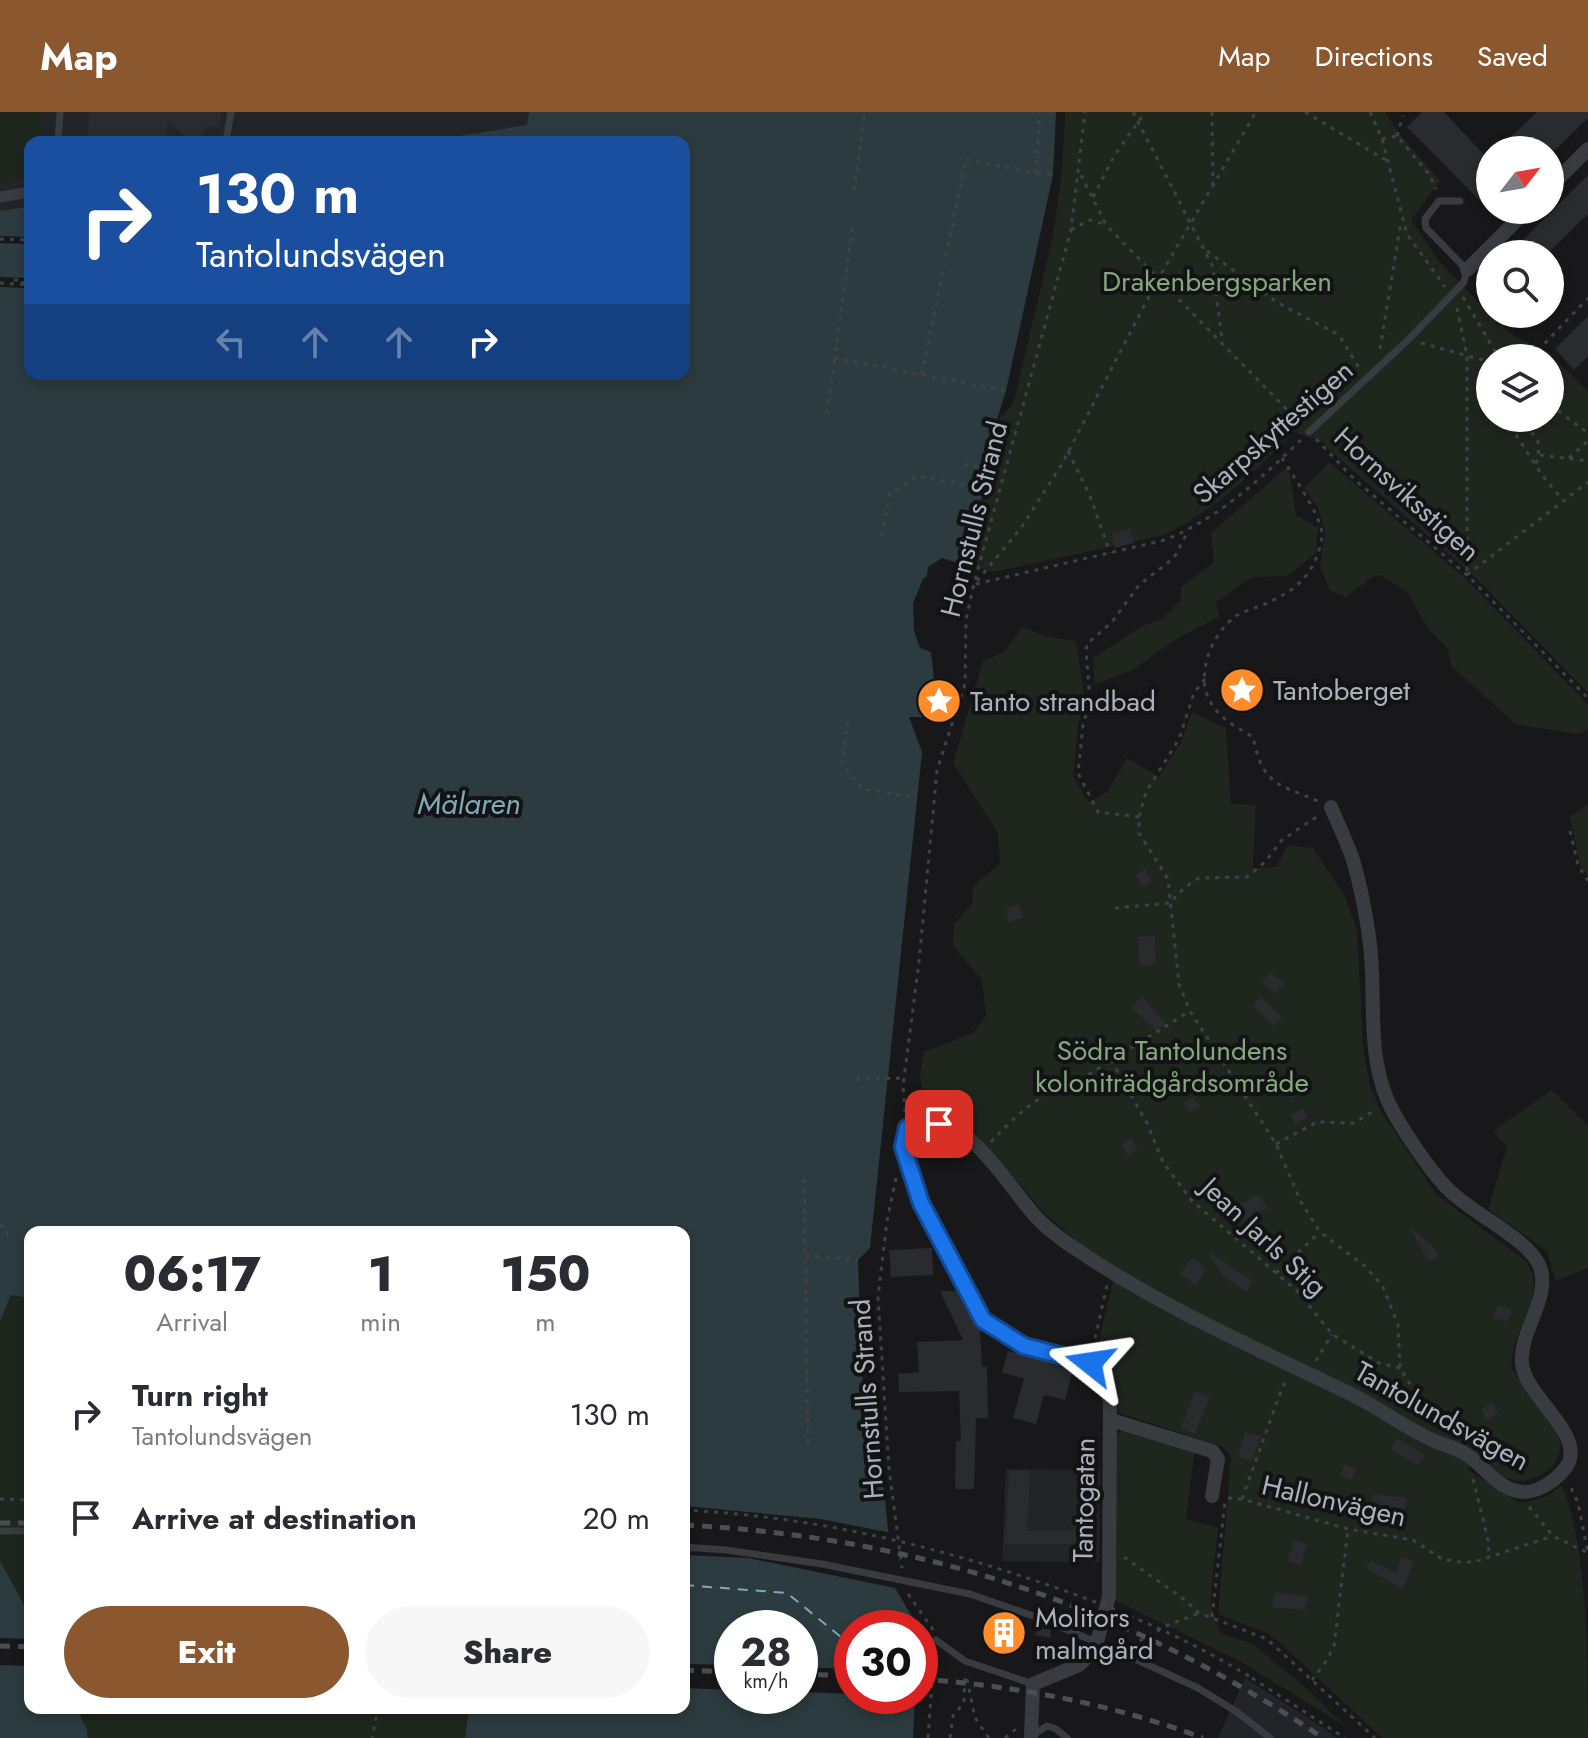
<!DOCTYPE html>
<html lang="en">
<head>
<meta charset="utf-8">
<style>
	body { margin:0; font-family:Jost,sans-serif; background:#f7f7f7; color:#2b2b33; height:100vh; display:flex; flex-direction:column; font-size:30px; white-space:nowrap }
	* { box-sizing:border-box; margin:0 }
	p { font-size:26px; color:#7c7c81 }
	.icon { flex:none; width:44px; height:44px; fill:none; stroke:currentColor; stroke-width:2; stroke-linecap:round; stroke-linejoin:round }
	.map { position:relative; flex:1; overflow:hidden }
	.drawer { position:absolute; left:24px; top:1114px; width:666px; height:488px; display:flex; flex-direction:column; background:#fff; border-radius:16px; box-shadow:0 4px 12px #0003 }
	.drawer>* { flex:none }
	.top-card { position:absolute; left:24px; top:24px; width:666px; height:244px; border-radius:16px; box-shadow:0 4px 12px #0003; background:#1a4fa0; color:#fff; overflow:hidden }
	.needle { width:52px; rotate:59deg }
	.fabs { position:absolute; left:1476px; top:24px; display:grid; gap:16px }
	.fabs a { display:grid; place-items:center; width:88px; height:88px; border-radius:50%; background:#fff; box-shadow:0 4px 12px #0003; font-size:40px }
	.speed { position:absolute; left:714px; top:1498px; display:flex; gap:16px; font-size:40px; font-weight:700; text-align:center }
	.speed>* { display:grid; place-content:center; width:104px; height:104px; border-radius:50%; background:#fff; box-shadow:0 4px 12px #0003; line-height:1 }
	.speed small { font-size:20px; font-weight:400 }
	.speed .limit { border:12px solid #d22; background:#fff; color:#111 }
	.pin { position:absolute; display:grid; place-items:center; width:68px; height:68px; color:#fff; margin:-34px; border-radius:16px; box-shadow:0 4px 12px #0006 }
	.me { position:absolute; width:88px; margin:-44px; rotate:285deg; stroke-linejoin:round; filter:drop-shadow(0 0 6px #0008) }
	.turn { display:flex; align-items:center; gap:28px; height:168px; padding:0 40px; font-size:36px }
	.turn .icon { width:104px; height:104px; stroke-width:2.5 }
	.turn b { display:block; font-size:56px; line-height:68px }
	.lanes { display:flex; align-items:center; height:76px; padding:0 40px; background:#0003; justify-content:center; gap:40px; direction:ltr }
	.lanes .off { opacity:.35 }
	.eta { display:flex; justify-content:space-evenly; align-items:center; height:136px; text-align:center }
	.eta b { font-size:48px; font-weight:800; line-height:56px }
	.primary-button { display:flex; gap:16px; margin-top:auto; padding:16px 40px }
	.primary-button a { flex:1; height:92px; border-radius:48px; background:#8a572f; color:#fff; font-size:32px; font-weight:800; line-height:92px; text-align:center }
	.primary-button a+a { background:#f7f7f7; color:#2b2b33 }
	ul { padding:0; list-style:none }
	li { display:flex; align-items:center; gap:24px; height:104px; padding:0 40px }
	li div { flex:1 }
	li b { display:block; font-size:30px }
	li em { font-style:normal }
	header { display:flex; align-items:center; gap:48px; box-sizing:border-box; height:112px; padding:0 40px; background:#8a572f; color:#fff }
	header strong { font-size:38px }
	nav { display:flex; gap:44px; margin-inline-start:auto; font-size:28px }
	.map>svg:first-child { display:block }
</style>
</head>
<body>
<header>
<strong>Map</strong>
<nav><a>Map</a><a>Directions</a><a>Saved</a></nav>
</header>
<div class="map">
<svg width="1588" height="1626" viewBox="0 0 1588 1626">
	<rect width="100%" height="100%" fill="#18181a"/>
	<path fill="#232427" d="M0,0H529L528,13L421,30H30V94L0,99Z
		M1006,1357L1100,1358L1099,1450L1002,1449Z
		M1245,1566L1327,1618L1337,1626H1218Z"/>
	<path fill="#1e261d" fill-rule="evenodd" d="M0,0H44L41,30H30V65L0,71Z
		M1065,0H1385L1398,20L1440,69L1411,108L1438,148L1490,202L1514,224L1548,240L1588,279V581L1474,464L1326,335L1325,331L1294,320C1255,359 1215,399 1164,423L994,460L957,451L984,376L996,310L1013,292L1017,277L1053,123L1062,59ZM1490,246H1550V306H1490Z
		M1329,350L1465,466L1588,592V616L1581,622L1517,613L1451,554L1448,537L1429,518L1407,480L1381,463L1372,465L1346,485L1330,479L1320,454L1325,419L1318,396L1304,376Z
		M1286,356L1290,362L1296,403L1318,416L1316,441L1288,464L1252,465L1216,490L1219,505L1171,530L1133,558L1095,572L1093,546L1144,513L1162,507L1180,489L1182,474L1214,450L1211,421Z
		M1023,515L1045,524L1076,529L1086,593L1079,606L1073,665L1089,690L1107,680L1127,646L1159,665L1181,630L1192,600L1226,616L1231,692L1256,693L1253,756L1276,755L1288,733L1313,736L1345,785L1357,819L1363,935L1370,974L1382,1001L1437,1083L1526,1149C1551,1185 1507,1220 1512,1257C1522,1272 1557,1315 1560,1330C1564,1350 1541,1368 1521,1369C1503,1369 1484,1354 1472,1343L1468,1358L1520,1391L1546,1385L1562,1373C1588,1437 1588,1551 1588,1626H1382L1277,1528L1267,1521L1218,1502L1231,1345L1223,1335L1119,1301L1111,1255L1096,1241L1113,1170L1114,1156L1078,1130L1043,1100L990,1037L965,1017L960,1008L944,1004L927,989L923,990L920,962L924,940L973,921L986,904L982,868L953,834L954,812L972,792L973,775L1000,751L998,721L953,651L983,549L1004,540Z
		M1588,691V765L1580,752L1570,705Z
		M1552,978L1588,1014V1156L1556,1169L1547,1139L1488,1097L1507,1035L1493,1019Z
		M11,1183L30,1186V1503L0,1449V1210Z
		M1126,1316L1195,1337L1186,1407L1218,1416L1210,1492L1221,1522L1251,1531L1304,1574L1345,1614L1238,1548L1114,1488L1115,1323Z
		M76,1596H469L465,1626H88L87,1617Z"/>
	<path fill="#2c3b3f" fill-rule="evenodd" d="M529,0H1056L1053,63L1006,279L996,310L984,376L957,451L942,446L928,455L927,464L923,467L913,491L914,519L920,536L931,540L935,575L927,605H909L922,640L870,1136L858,1148L864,1317H869L879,1332L894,1474L914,1508L915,1516H852V1584H915L913,1626H465L469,1596H684V1120H30V1186L11,1183L0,1210V99L30,94V262H684V30H421L527,13ZM732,1516H800V1584H732Z
		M0,1449L30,1503V1596H76L87,1617L88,1626H0Z"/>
	<path fill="#18181a" d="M30,101V180H27L26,176L0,175V165L27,166L28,132L0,131V124L29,125Z
		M684,1394L821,1407L892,1421L900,1477L748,1446L684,1443Z
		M0,1526L30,1527V1554L0,1553Z
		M684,1552L732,1553V1578L684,1576Z
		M800,1555L852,1557V1582L800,1580Z"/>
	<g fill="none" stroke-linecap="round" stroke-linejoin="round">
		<path stroke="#7da9b8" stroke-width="2" stroke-dasharray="10 8" stroke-linecap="butt" d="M684,1473L787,1481L852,1534"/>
	</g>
	<path fill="#2a2b2e" d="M89,0H221L220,15L207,14L200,25L194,27L187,26L168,10L166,30H87Z
		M1422,0H1444L1490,49V99L1407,15Z
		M1537,0H1588V6L1555,38H1497Z
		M1588,63V102L1547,142H1509Z
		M1588,204V244L1574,258L1555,237Z
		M1130,416L1134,431L1115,436L1112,422Z
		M1145,757L1152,768L1143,775L1135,764Z
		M1018,792L1023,805L1009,811L1006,797Z
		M1155,824L1156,852L1140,854L1138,825Z
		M1270,860L1284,872L1276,882L1262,870Z
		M1142,884L1165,912L1156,919L1132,896Z
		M1261,884L1282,905L1273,914L1252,893Z
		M1295,971L1302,980L1291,987L1285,977Z
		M1194,985L1200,995L1190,1001L1184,991Z
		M1302,996L1308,1005L1296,1013L1290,1003Z
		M1131,1026L1138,1036L1128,1044L1121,1033Z
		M1259,1082L1267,1096L1241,1110L1228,1099Z
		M1413,1117L1436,1138L1439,1145L1429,1150L1411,1118Z
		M932,1136L933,1163L891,1165L889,1138Z
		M1207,1139L1253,1169L1246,1180L1223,1164Z
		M1193,1145L1206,1158L1195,1173L1180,1162Z
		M940,1179H956L974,1213L980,1218L982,1255H987L988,1306H976L974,1377H955L956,1329H961L959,1279L899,1280L898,1262L919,1260L917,1230L963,1228Z
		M1498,1193L1512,1198L1507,1210L1493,1205Z
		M1008,1239L1073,1257L1065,1288L1044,1283L1036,1312L1013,1306L1024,1266L1002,1261Z
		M1195,1279L1210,1285L1195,1322L1181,1316Z
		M1493,1291L1498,1302L1486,1308L1481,1297Z
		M1245,1321L1261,1324L1252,1349L1238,1345Z
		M1396,1326L1425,1343L1418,1353L1391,1338Z
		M1344,1352L1356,1357L1351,1368L1340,1364Z
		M1009,1358L1030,1359L1027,1419L1094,1418V1432H1005Z
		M1373,1382L1407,1386L1404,1401L1371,1393Z
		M1294,1428L1307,1432L1301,1453L1288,1449Z
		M1402,1445L1414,1449L1403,1477L1366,1456L1370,1449L1396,1460Z
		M1274,1481L1308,1484L1305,1498L1273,1495Z
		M993,1503L1015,1504V1527L994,1528Z
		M1037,1512L1051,1518L1050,1526L1035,1523Z"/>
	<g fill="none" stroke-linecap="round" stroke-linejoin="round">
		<path stroke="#3e4246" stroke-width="3" stroke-dasharray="4 6" stroke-linecap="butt" d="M1133,0L1213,155L1222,228
			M1212,0L1213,72
			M1305,0L1389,50
			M1370,0L1382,27L1407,122L1445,175
			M1397,24L1403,4
			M1382,27L1397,24L1429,62L1436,77
			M1037,61L1053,63
			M1081,63L1106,113L1302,313
			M854,78L865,0
			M1093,85L1114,44L1145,0
			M852,116L835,246L1006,279
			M1071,118L1089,108L1104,112
			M0,127L30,128
			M1207,139L1278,191L1339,223L1359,256
			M14,168H23V173
			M0,171L30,173
			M1463,185L1499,246
			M1457,196L1467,244V463
			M1421,231L1490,250
			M1380,237L1401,110
			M1531,246L1588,186
			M922,262L966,47L1036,61L1040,0
			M1550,293L1588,321
			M827,301L835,246
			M1505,306L1542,363L1562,387
			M1512,318L1524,317C1542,323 1540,337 1536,353
			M1316,327L1355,368L1467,463L1588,586
			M1068,339L1090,384L1110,441
			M1540,343L1588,349
			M1282,346C1292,362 1321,404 1322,421C1322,431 1318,442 1314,451C1302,475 1282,485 1258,495C1251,497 1242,500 1236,504C1212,521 1194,564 1211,591C1220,607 1238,616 1253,625C1263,674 1278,672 1320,690
			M1569,346L1588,329
			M964,352L988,357
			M882,424L890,381L917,364L984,376L957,451
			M1467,463L1588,370
			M977,469L1021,416L1062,352L1158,167L1256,0
			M976,472L1165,428C1219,406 1259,368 1301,328
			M1205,567L1194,581L1179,627L1146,680L1139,705V721L1168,767L1179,872L1190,899L1276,1032L1301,1090L1320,1120L1366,1155L1383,1175L1398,1213L1400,1256L1425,1296L1443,1316
			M848,609L842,652L862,677L917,686
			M1139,705L1098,700L1078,661L1083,613L1090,589L1086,538L1087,532L1112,510L1139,473L1174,446L1188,419
			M1570,719L1578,753L1588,769
			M1115,796L1170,791L1184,776L1199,766L1247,765L1265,750L1282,728L1321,702
			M1111,948L1147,1011L1163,1050L1191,1088L1297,1179L1332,1222L1379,1251L1400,1256
			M856,967L904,966
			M905,1000L903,974L919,850L937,658L965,572L966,507L974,472L1071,118L1085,0
			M991,1030C1015,1004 1045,976 1080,968L1190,899
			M1276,1032L1317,1010L1354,1011L1375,998
			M896,1066L887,1109L878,1185L889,1357L902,1456
			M804,1067L808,1332
			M0,1113L5,1115L9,1124
			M806,1144L858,1148
			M1276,1161L1320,1120
			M1093,1236L1107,1173
			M1316,1249L1332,1222
			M1473,1367L1489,1432L1488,1445
			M1228,1386L1242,1387L1348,1417L1413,1428L1442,1447L1459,1450H1474L1553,1424
			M0,1387L30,1388
			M1242,1387L1282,1276L1287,1268
			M1529,1395L1553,1424L1588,1441L1578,1391L1569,1371
			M1124,1445L1185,1488L1199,1501L1267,1527L1375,1626
			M908,1482L934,1519
			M1212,1505L1225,1390
			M1131,1534L1166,1514L1199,1501
			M920,1540H923L924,1530
			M1252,1566L1345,1626
			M967,1567L975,1606L989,1626
			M1312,1568L1327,1548L1334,1534L1348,1417
			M371,1596L376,1606L372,1626
			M928,1626L934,1542
			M950,1626L953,1604L964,1591L965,1560
			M1005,1626L1016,1617"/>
		<path stroke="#383b3f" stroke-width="7" d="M58,30L60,0
			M226,30L231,0
			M1309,320L1409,227L1464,170L1467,158L1426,116L1425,107L1439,89H1460
			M0,1419H30
			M936,1528L965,1549L1033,1572
			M1237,1600L1270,1626
			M1033,1623L1047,1614L1056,1617L1067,1626"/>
		<path stroke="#383b3f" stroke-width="11" d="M0,85L30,80"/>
		<path stroke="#383b3f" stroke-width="14" d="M1550,75L1588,37
			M1467,158L1527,98
			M907,1016C916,1015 928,1012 938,1013C980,1017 1014,1085 1042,1111C1053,1121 1066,1131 1079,1139C1161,1195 1262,1239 1351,1282C1381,1297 1408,1318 1439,1331C1448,1334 1459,1337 1467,1343C1486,1355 1498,1379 1524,1380C1540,1380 1560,1366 1568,1352C1584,1321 1524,1283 1522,1251C1519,1219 1551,1187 1540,1155C1530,1127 1470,1101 1447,1076C1430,1059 1396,1009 1387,987C1368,941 1375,892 1371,843C1369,816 1360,770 1352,745C1346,728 1338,712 1331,695
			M903,1035L921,1091L983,1208L1024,1234L1090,1251L1097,1259L1110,1288L1109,1484L1095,1538L1079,1553L1033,1572L1031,1626
			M1111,1308L1212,1339L1218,1347L1212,1384"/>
		<path stroke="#4b4f55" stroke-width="5" stroke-dasharray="10 8" stroke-linecap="butt" d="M0,1411H30
			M684,1413C920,1425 1127,1494 1323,1626
			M0,1534L30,1535
			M684,1558L732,1560
			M800,1562L852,1564
			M920,1567C1017,1574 1112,1592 1203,1626"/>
		<path stroke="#3e4246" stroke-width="3" stroke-dasharray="4 6" stroke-linecap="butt" d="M684,1398C800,1404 908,1427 1018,1463C1099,1489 1179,1521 1252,1566"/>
		<path stroke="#383b3f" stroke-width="7" d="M684,1435L726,1438L822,1452L970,1482L1045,1508L1146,1552L1198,1576L1237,1600"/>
	</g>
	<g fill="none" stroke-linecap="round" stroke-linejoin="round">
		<g stroke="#114b97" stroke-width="20">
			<path id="route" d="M939,1012L907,1016L903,1035L921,1091L983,1208L1024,1234L1090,1251"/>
		</g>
		<use href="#route" stroke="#1a73e8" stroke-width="14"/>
	</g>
	<defs>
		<g id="sight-disc" transform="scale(2.3)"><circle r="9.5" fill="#ff8c2b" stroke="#131315"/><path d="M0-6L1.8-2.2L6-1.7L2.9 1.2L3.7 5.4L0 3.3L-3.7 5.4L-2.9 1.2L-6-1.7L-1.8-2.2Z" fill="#fff"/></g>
		<g id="building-disc" transform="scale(2.3)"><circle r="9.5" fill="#ff8c2b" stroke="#131315"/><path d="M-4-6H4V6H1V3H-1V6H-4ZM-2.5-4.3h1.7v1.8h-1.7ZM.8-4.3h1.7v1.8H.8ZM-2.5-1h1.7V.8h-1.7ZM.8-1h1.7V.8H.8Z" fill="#fff"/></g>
	</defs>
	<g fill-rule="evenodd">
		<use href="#sight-disc" x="1242" y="578"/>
		<use href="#sight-disc" x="939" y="589"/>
		<use href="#building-disc" x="1004" y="1521"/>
	</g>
	<g text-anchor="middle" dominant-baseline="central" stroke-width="8" stroke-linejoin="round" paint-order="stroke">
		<g font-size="28" fill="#84a77e" stroke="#131315">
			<text x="1217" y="169">Drakenbergsparken</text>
			<text x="1172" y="938">Södra Tantolundens<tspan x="1172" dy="32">koloniträdgårdsområde</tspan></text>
		</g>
		<g font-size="28" fill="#a9b2bb" stroke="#131315">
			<text transform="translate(1273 320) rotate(-41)">Skarpskyttestigen</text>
			<text transform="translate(1407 382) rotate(42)">Hornsviksstigen</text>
			<text transform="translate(974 407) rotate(-76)">Hornstulls Strand</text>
			<text transform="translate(1264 1125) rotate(43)">Jean Jarls Stig</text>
			<text transform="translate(867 1287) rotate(-94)">Hornstulls Strand</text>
			<text transform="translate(1442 1304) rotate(29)">Tantolundsvägen</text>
			<text transform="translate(1084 1388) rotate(-89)">Tantogatan</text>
			<text transform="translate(1334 1389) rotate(13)">Hallonvägen</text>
		</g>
		<g font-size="28" fill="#a9b2bb" stroke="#131315" text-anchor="start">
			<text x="1273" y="578">Tantoberget</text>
			<text x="970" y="589">Tanto strandbad</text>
			<text x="1035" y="1505">Molitors<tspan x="1035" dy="32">malmgård</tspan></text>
		</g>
		<g font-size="30" font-style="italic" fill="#7da9b8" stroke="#131315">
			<text x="469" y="691">Mälaren</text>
		</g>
	</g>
</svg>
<div class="fabs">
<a><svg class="needle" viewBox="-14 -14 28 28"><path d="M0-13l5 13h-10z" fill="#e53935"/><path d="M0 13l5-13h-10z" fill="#7c7c81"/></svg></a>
<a><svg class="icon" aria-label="search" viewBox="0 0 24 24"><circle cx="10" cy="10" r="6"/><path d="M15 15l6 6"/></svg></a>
<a><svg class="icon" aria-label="layers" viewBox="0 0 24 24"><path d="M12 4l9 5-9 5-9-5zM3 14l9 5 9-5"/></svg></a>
</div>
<div class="speed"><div>28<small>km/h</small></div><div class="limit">30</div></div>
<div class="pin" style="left:939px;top:1012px;background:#d93025"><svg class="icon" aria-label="arrive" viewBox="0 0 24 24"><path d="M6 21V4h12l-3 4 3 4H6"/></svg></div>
<svg class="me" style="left:1090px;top:1251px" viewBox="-20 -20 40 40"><path d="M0-17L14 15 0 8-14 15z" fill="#1a73e8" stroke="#fff" stroke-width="4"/></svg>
<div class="top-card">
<div class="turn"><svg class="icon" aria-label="right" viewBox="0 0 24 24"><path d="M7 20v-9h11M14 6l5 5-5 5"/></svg><div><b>130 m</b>Tantolundsvägen</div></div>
<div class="lanes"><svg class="icon off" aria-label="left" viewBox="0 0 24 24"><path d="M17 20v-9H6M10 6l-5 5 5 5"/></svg><svg class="icon off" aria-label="ahead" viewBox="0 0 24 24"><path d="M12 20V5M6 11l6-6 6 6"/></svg><svg class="icon off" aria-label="ahead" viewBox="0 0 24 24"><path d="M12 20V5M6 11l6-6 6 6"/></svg><svg class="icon" aria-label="right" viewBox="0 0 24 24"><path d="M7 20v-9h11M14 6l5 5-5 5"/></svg></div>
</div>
<section class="drawer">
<div class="eta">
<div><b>06:17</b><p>Arrival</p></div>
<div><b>1</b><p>min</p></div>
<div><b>150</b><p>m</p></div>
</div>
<ul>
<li><svg class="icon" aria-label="right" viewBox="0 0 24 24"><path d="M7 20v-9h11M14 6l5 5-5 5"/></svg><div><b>Turn right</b><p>Tantolundsvägen</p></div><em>130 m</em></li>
<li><svg class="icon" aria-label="arrive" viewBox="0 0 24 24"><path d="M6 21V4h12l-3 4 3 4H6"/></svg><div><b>Arrive at destination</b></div><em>20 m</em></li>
</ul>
<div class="primary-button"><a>Exit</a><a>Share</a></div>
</section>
</div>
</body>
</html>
